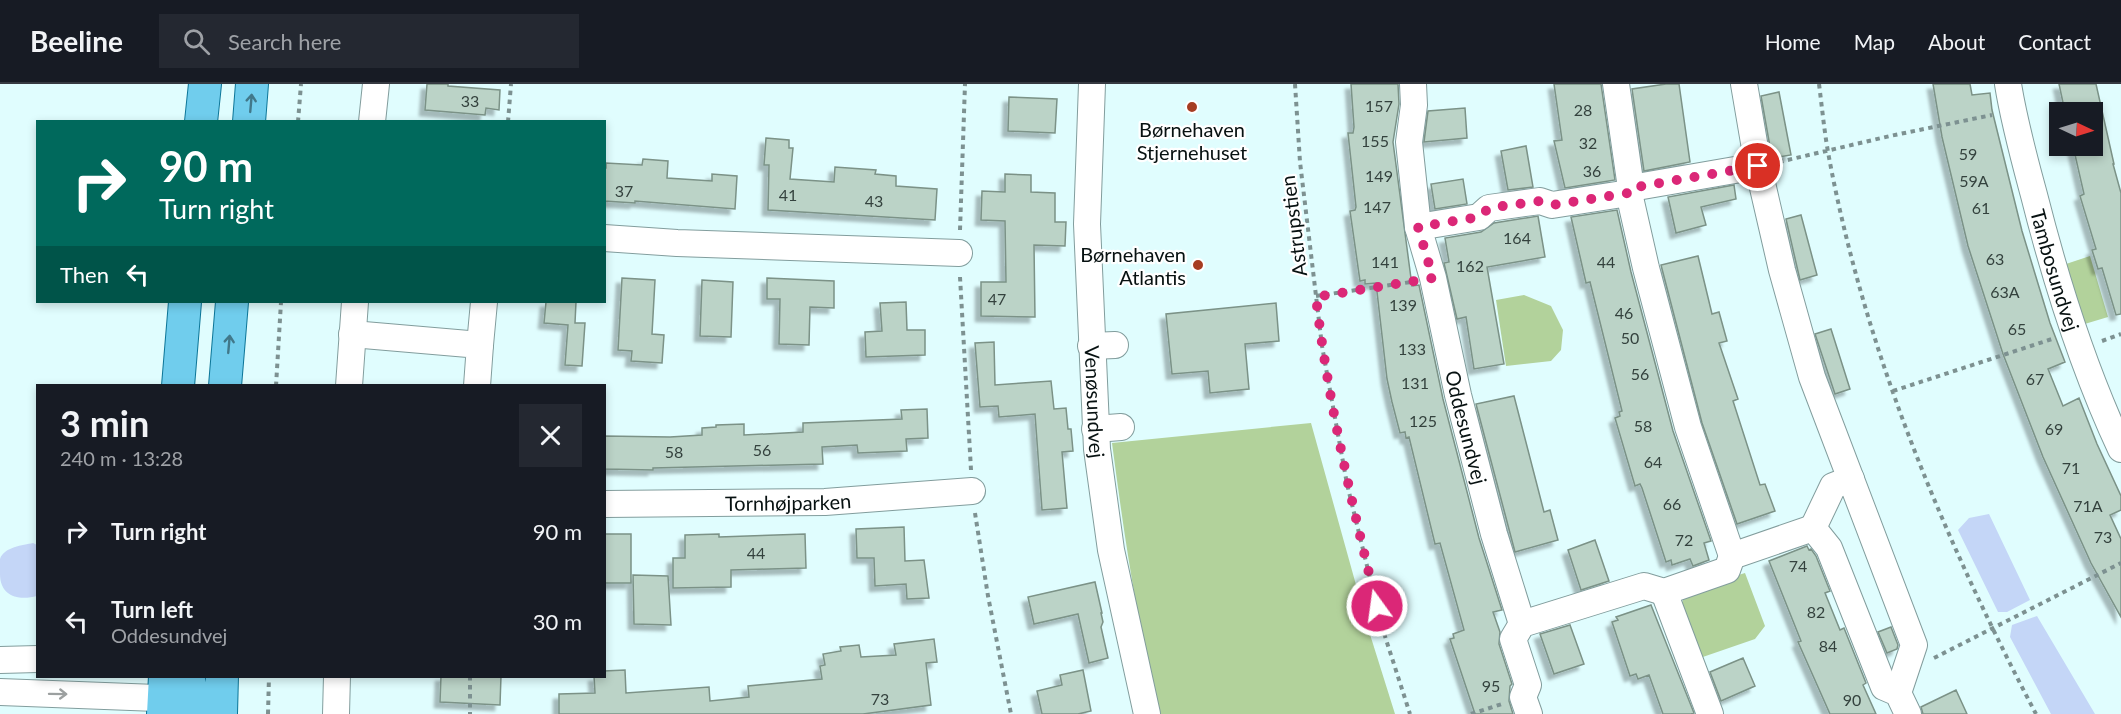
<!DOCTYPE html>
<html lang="en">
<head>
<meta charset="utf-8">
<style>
	body { margin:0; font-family:Lato,sans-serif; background:#242831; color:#f1f3f6; height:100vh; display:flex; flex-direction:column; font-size:22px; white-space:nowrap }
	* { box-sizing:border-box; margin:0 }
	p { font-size:20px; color:#9ea1a6 }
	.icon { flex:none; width:33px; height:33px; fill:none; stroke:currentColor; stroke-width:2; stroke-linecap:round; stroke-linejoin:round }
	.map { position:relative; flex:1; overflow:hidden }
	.drawer { position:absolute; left:36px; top:300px; width:570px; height:294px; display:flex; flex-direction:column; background:#171b24; border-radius:0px; box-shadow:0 3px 9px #0003 }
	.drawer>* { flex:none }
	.hud { position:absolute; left:36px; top:36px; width:570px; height:183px; border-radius:0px; box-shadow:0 3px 9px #0003; background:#00695c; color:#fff; overflow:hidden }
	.needle { width:39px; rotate:94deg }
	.controls { position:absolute; left:2049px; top:18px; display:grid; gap:12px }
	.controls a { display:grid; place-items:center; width:54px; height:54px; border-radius:0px; background:#171b24; box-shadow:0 3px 9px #0003; font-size:30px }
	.pin { position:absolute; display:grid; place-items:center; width:51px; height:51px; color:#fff; margin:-26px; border:3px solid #fff; border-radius:50%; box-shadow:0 2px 6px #0007 }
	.me { position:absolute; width:66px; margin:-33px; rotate:346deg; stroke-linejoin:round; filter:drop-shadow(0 0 4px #0008) }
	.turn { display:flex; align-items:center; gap:21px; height:126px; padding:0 24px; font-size:27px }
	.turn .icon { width:78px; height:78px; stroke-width:2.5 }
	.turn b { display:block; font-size:42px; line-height:51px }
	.then { display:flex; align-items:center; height:57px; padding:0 24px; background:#0003; gap:12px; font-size:22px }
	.round { display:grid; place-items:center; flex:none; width:63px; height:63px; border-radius:0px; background:#242831 }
	.overview { display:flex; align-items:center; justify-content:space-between; height:102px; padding:0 24px }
	h1 { font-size:36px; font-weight:700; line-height:45px }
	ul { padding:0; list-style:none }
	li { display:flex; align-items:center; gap:18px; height:90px; padding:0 24px }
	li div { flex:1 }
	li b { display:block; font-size:22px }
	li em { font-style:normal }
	header { display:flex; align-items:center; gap:36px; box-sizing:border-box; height:84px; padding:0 30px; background:#171b24; border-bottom:2px solid #363941 }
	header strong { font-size:28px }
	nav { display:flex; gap:33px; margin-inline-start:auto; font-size:21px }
	.search { width:420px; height:54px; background:#242831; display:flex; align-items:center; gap:15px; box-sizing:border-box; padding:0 21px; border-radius:0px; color:#9ea1a6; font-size:22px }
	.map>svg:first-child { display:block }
</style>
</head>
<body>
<header>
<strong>Beeline</strong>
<div class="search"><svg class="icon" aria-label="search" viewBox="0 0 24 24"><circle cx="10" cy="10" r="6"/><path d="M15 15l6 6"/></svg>Search here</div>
<nav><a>Home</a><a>Map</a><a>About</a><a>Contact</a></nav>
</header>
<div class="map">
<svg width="2121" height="630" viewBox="0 0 2121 630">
	<defs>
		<filter id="shadow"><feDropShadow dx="-5.5" dy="5.5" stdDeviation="1.5" flood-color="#0004"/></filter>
	</defs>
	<rect width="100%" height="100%" fill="#e0fdfe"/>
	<path fill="#b2d29b" d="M2090,172L2108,233L2078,242L2060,182Z
		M1524,211L1551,222L1563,246L1561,266L1551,277L1506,282L1496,216Z
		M1311,339L1368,544L1395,630H1160C1137,541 1124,450 1112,359Z
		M1745,489L1765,542L1755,555L1697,575L1680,523L1685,512L1693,505Z"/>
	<path fill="#c4d6f7" d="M1989,430L2030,516L2007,528H1998L1958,446L1969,434Z
		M33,459L37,461V512C18,517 0,512 0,490C0,486 0,479 0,475C4,463 23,461 33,459Z
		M2037,532L2095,630H2051L2010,553L2012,541Z"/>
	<path fill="#bbd3c7" stroke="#7b9287" stroke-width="1.5" filter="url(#shadow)" d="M427,0H448V2L500,6L499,26L486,24L485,31L425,26Z
		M1351,0H1398L1399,20L1393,58L1412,202L1419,201L1443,315L1479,454L1502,526L1493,528L1500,548L1499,560L1512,600L1510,602L1509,617L1513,630H1475L1450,555L1454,554L1453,550L1464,546L1440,459L1435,460L1409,353L1406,354L1405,348L1400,349L1392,318L1387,295L1376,199L1365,200V196L1360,197L1350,127L1355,126L1356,123L1348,49H1353L1354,43Z
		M1554,0H1601L1615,96L1565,104L1554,57L1562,56Z
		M1666,0H1679L1690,78L1644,87L1632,5Z
		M1933,0H1970L1972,11L1990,9L1992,26L2022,147L2050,239L2065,278L2048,285L2063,322L2079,314L2097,360L2121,412V426L2110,431L2121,455V533L2091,479L2043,373L2003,270L1968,162L1942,53Z
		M2059,0H2096L2114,80H2113L2121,109V230L2116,231L2102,184L2098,185L2092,166L2096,165L2080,112L2084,110L2073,62H2092V28H2065Z
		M1779,8L1791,71L1772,74L1761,12Z
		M1009,13L1057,15L1055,49L1008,47Z
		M1465,24L1467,54L1424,58L1428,27Z
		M766,54L789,56V64H793L790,95L834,98L835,83L876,86L875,90L896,92V102L937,105L935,136L768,126L769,81H764Z
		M1526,62L1533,103L1508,106L1501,67Z
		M643,75L668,77L667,94L712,97V90L737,92L735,125L635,117V119L604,117V84H606V79L642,81Z
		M1005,90L1031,91V108L1055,109V138H1066L1065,162L1034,161L1035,233L981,232V198H1006L1005,137L981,136L982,107L1005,108Z
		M1463,95L1467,120L1435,125L1431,100Z
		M1734,101L1736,115L1701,123L1706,141L1676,149L1668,113Z
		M1617,126L1631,188L1673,347L1711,457L1704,459L1709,476L1693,482L1690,475L1672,481L1671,476L1666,478L1642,404L1640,400L1635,402L1615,334L1620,332L1619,328L1622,327L1590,198L1586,199L1571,133Z
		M1801,131L1817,191L1800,196L1786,135Z
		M1538,132L1545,173L1487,183L1504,280L1474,285L1466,233L1457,235L1444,179L1449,178L1445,154L1481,148L1494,139Z
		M1698,172L1712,230L1719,228L1727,257L1719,259L1738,315L1733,317L1760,401L1765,400L1775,427L1737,440L1702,339L1661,181Z
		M622,194L655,196L652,250L664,251L662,279L631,277L632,267L618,266Z
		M767,194L834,197V224L810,223L809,261L779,260L780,215H767Z
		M702,196L733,198L731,253L700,252Z
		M546,218H576L575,239H585L582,282L565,281L568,241L544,239Z
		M906,218L907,246H925V271L866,273L865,248L882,247L880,219Z
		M1276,219L1279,257L1245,260L1249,305L1210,309L1208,287L1172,290L1166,230Z
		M1831,245L1850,305L1835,310L1815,250Z
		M994,258L995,301L1051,297L1054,325L1066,324L1068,345H1071L1073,367L1062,368L1067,424L1042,426L1035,330L999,333L998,322L980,323L975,259Z
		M1514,312L1544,428L1550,426L1558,456L1515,468L1476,320Z
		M927,325L928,354L906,355L907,367L858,369L857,361L822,363L823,380L653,384V386L605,385V352L670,353L702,351V344L716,343V341L744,340V351L803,348V339L902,335L901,326Z
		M904,443L905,477L924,476L929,514L907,515L906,500L875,502L874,474H857L856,445Z
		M604,450H631V499H604Z
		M719,450V453L805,450L806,484L731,486V503L673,504V474H685V451Z
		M1595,456L1609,497L1581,506L1568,466Z
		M1807,462L1809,466L1811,465L1816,472L1830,507L1825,509L1840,546L1844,544L1866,599L1863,601L1876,630H1830L1798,558L1801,557L1769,477Z
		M633,491L668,492L671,541L634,540Z
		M1095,498L1102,529H1101L1103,538L1101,543L1108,574L1089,579L1078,530L1034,540L1028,513Z
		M1651,521L1694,629L1691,630H1663L1649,591L1638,595L1636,590L1630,592L1612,538L1618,536L1616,533Z
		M1570,541L1584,580L1554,590L1540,550Z
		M1891,543L1898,561L1897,565L1887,569L1878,548Z
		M934,555L937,578L926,579L931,621L863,630H559V610L595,609L594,592H604V587L625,586L626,609L709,603L710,617L749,613L748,602L822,595L820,582L825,581L823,570L841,567L840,563L859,561L861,573L896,571L894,560Z
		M1743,574L1755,602L1721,617L1710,588Z
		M1083,586L1091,627L1078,630H1042L1037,607L1062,601L1060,591Z
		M441,592H501L500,621L440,618Z
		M1956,606L1967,630H1923L1921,623Z"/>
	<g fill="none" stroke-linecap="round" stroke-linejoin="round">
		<g stroke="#829d9d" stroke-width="28">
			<g id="minor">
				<path id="s1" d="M1092,0L1087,140L1097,365L1111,466L1147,630"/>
				<path id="s2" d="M1413,0L1414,21L1409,58L1418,143L1433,194L1458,311L1494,450L1522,540"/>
				<path d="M1616,0L1631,104L1629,109L1646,184L1688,343L1732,472"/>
				<path d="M1744,0L1758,82L1782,186L1812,293L1914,561L1898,609"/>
				<path id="s3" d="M2008,0C2014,38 2024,74 2034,111C2056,198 2083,284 2121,365"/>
				<path d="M372,38L376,0"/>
				<path d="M1631,104L1758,82"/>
				<path d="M1418,143L1479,133L1489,124L1540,117L1552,121L1629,109"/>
				<path d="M604,154L677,159L959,169"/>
				<path d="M352,250L480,261L477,302"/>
				<path d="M480,261L484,218"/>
				<path d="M1091,262L1115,261"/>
				<path d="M349,302L355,218"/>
				<path d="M1095,345L1121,343"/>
				<path id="s4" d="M604,420L825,418L972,407"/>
				<path d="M1813,444L1833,402L1851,395"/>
				<path d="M1664,508L1710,630"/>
				<path d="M0,576L38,575"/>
				<path d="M0,608L183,615"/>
				<path d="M336,630L337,592"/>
				<path d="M1529,630L1523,613L1528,601L1513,555L1522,540L1644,502L1664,508L1727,486L1732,472L1813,444L1829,464L1884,603L1898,609L1908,630"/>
			</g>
		</g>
		<g stroke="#0d7698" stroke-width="34">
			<path id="major" d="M201,38L205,0
				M249,38L252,0
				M178,302L185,218
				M225,302L232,218
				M188,592L191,605L193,630
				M163,630L165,592
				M221,630L222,592"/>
		</g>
		<path stroke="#7d9191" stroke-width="4" stroke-dasharray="4.5 4.5" stroke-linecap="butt" d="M1295,0L1300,78L1322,262L1347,400L1382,543L1410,630
			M1819,0C1822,23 1824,45 1828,68C1864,265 1943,453 2036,630
			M298,38L301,0
			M508,38L511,0
			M1779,78L1890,52L1992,31
			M960,146L965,0
			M960,193L971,386
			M1316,212L1411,198
			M2102,257L2121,250
			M276,302L281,218
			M1893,307L2052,255
			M975,429L988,512L1011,630
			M1934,574L2121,479
			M470,592V630
			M268,630L269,592
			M1471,630L1502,620"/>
		<use href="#minor" stroke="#fff" stroke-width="26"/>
		<use href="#major" stroke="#70cded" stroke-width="32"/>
	</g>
	<defs><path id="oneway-shaft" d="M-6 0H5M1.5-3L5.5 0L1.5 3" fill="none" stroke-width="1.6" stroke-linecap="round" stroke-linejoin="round" transform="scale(1.5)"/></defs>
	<g stroke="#41788a">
		<use href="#oneway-shaft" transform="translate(251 19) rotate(-85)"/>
		<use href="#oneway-shaft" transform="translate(229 260) rotate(-85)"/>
	</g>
	<use stroke="#9ca0a0" href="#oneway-shaft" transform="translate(58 610) rotate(1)"/>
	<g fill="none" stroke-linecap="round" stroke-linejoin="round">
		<path stroke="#db2777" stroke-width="10" stroke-dasharray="0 18" d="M1377,522C1352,420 1328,318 1316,213L1433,194L1418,143L1479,133L1489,124L1540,117L1552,121L1629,109L1631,104L1758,82"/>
	</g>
	<g fill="#a63d22" stroke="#fff" stroke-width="2">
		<circle cx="1192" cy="23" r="6"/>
		<circle cx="1198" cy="181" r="6"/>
	</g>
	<g text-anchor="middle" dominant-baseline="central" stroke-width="4.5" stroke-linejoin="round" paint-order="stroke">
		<g font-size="16" fill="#34423e">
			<text x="470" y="16">33</text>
			<text x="1379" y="21">157</text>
			<text x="1583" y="25">28</text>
			<text x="1375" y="56">155</text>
			<text x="1588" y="58">32</text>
			<text x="1968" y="69">59</text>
			<text x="1592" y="86">36</text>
			<text x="1379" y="91">149</text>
			<text x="1974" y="96">59A</text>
			<text x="624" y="106">37</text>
			<text x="788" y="110">41</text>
			<text x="874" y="116">43</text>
			<text x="1377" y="122">147</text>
			<text x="1981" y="123">61</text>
			<text x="1517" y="153">164</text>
			<text x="1995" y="174">63</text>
			<text x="1385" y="177">141</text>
			<text x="1606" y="177">44</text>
			<text x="1470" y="181">162</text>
			<text x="2005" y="207">63A</text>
			<text x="997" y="214">47</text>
			<text x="1403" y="220">139</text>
			<text x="1624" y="228">46</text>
			<text x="2017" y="244">65</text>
			<text x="1630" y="253">50</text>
			<text x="1412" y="264">133</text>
			<text x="1640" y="289">56</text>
			<text x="2035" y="294">67</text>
			<text x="1415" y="298">131</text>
			<text x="1423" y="336">125</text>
			<text x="1643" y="341">58</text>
			<text x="2054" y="344">69</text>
			<text x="762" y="365">56</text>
			<text x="674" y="367">58</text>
			<text x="1653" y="377">64</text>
			<text x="2071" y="383">71</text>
			<text x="1672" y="419">66</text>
			<text x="2088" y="421">71A</text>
			<text x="2103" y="452">73</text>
			<text x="1684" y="455">72</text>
			<text x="756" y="468">44</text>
			<text x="1798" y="481">74</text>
			<text x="1816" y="527">82</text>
			<text x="1828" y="561">84</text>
			<text x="1491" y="601">95</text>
			<text x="880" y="614">73</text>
			<text x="1852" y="615">90</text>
		</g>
		<g font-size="20" fill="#071111" stroke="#fff">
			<text x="1192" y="45">Børnehaven<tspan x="1192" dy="23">Stjernehuset</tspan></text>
			<text x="1186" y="170" text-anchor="end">Børnehaven<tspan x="1186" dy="23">Atlantis</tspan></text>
		</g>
		<g font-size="20" fill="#071111" stroke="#fff">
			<text transform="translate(1293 142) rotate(-97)">Astrupstien</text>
			<text stroke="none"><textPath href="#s3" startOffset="192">Tambosundvej</textPath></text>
			<text stroke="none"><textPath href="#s1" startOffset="318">Venøsundvej</textPath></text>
			<text stroke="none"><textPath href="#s2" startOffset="350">Oddesundvej</textPath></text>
			<text stroke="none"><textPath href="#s4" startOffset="184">Tornhøjparken</textPath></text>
		</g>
	</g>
</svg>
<div class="controls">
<a><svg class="needle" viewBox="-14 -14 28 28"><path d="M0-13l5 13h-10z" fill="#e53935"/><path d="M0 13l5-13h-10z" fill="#9ea1a6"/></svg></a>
</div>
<div class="pin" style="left:1758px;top:82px;background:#d93025"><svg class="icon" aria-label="arrive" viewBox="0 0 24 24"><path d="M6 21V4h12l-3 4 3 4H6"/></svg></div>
<svg class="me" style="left:1377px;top:522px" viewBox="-20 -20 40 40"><circle r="17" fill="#db2777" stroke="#fff" stroke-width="3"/><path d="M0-11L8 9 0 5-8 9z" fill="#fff"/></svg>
<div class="hud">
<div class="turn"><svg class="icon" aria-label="right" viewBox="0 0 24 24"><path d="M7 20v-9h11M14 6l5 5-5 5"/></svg><div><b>90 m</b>Turn right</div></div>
<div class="then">Then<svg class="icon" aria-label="left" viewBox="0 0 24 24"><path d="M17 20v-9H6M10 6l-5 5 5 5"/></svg></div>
</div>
<section class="drawer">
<div class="overview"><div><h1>3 min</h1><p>240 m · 13:28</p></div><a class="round"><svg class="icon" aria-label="close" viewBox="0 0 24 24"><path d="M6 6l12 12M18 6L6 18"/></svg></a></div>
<ul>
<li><svg class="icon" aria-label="right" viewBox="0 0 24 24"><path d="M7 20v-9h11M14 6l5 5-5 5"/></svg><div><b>Turn right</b></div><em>90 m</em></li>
<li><svg class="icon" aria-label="left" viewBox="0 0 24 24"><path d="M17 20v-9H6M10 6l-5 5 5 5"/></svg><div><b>Turn left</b><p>Oddesundvej</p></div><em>30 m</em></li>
</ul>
</section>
</div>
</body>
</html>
